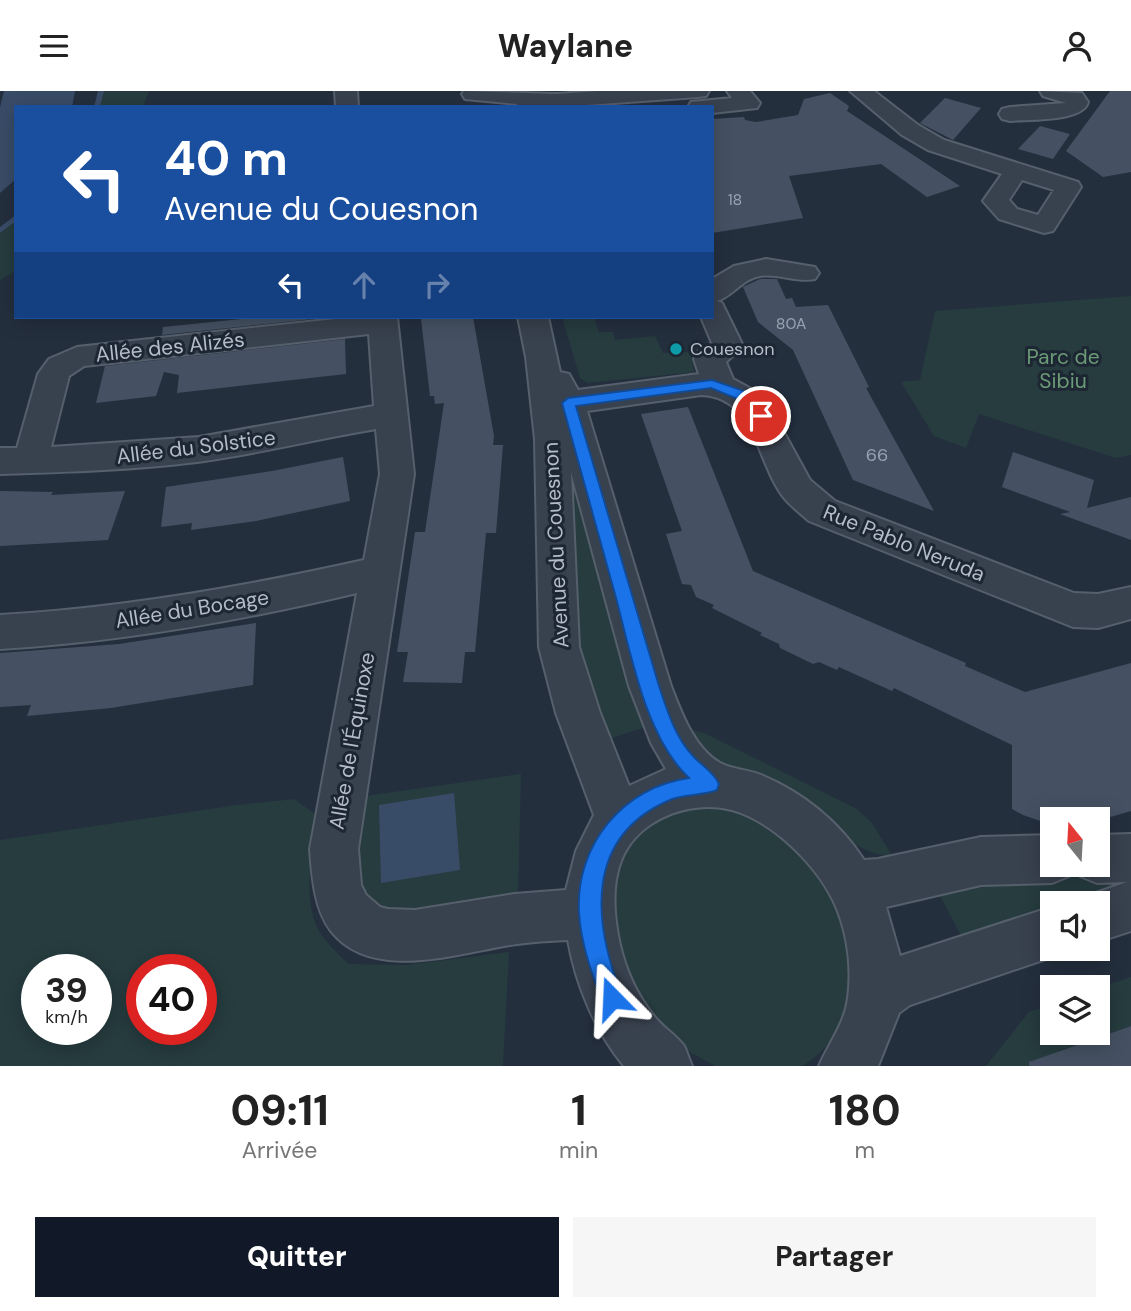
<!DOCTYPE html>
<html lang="fr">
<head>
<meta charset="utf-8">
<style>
	body { margin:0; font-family:"DM Sans",sans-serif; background:#f6f6f6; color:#222; height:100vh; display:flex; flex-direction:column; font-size:26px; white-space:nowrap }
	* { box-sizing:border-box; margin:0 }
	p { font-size:23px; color:#767676 }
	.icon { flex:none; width:38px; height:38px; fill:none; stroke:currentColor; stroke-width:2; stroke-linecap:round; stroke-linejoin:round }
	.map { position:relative; height:975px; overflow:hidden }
	.panel { display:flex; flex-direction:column; background:#fff; flex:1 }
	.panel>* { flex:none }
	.banner { position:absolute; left:14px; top:14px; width:700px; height:214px; border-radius:0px; box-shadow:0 4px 18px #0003; background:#1a4fa0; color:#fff; overflow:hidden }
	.needle { width:46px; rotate:342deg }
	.buttons { position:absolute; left:1040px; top:716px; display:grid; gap:14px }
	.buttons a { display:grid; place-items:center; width:70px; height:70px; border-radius:0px; background:#fff; box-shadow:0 4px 18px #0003; font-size:35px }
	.speed { position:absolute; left:21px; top:863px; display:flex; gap:14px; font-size:35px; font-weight:700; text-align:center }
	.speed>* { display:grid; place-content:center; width:91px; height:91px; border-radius:50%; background:#fff; box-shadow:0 4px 18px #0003; line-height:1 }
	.speed small { font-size:18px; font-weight:400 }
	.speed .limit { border:10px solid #d22; background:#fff; color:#111 }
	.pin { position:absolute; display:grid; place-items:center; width:60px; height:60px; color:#fff; margin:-30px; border:4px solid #fff; border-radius:50%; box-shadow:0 2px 7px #0007 }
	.me { position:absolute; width:77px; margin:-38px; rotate:339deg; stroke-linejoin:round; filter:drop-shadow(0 0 5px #0008) }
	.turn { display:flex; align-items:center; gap:24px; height:147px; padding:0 35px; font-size:32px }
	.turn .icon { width:91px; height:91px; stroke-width:2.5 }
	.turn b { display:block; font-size:49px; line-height:60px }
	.lanes { display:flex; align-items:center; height:66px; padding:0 35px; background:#0003; justify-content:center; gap:35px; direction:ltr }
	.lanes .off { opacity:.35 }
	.eta { display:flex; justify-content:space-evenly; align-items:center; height:119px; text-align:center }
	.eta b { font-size:42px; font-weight:800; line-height:49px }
	.primary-button { display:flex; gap:14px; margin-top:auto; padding:14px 35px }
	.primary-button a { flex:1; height:80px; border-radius:0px; background:#111827; color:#fff; font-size:28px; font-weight:800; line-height:80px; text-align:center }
	.primary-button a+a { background:#f6f6f6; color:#222 }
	header { display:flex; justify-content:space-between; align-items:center; height:91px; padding:0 35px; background:#fff; font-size:32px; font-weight:800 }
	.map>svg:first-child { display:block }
</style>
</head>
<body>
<header><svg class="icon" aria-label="menu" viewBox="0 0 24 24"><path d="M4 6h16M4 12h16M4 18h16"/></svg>Waylane<svg class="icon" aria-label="person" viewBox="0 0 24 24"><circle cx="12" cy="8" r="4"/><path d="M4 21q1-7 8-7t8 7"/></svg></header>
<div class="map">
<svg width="1131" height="975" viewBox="0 0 1131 975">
	<rect width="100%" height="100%" fill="#242f3e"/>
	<path fill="#263c3f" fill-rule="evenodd" d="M100,0H149L143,16H97Z
		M16,128V180L0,189V143Z
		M1131,205V364L1116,367L979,323L966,357L934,345L901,291L920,289L935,220Z
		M562,226H594L599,241H613L615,249L655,245L663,262L691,261L694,281L587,292L580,287Z
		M557,308L645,636L600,651L570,567Z
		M693,639L704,642L857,718L872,732L893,766C842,761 817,715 775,691C756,680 733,679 714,670C702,665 691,650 681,641Z
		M521,683L518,804L407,826L371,817L350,790L358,706Z
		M294,708L318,725C313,763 301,804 319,840C326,852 339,863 348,873L407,874L509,861L503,975H0V749L237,714ZM37,878H96V938H37ZM142,878H201V938H142Z
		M721,716C753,724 786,742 807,767C854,823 877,932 802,975H715L686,959L650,929L616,864L612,793L625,757L642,736L683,717Z
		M1131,784V796L1082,812H1052V822L964,850L936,797L1042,786L1108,787Z
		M1131,886V935L1059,960L1066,975H986L1029,921L1052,913V942H1097V898Z"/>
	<path fill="#394c67" d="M4,0H75L72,16H16V88L0,102V16Z
		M454,702L460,779L381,792L379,714Z"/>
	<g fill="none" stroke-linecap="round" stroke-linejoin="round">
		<path fill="#394c67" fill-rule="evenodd" d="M98,0H104L100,16H94Z
			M16,124V130L0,142V136Z"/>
	</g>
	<path fill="#455162" d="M1110,0H1131V81L1103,86L1066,60Z
		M830,2L849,15L847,20L960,95L927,106L881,73L789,85L803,127L712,142V28L744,26L745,29L756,31L798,24L804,8Z
		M945,7L981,17L953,49L920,32Z
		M1040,35L1070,43L1053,68L1018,58Z
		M760,188H777L786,208L792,207L796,216L828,214L869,296L866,297L934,420L853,389L793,259L758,231L743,196Z
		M260,226H332L162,244L163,236Z
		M440,226H473L494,345L493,354H503L496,442H486L475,561H465L462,592L403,591L408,561H397L415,441H425L444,312L435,313L434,305H430L421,228Z
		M345,248L346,283L177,302L179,284L164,281L156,305L96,312L105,275Z
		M688,316L753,480L966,572L965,575L1025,601L1131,572V720L1097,730L1052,728V734L1023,724L1012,718V654L894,597L892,600L839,576L837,579L819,571L813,573L780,557L779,553L760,544L762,542L712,517L714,514L696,506L691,494L682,493L666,443L682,440L641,323Z
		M1013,361L1094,389L1087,417L1131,406V449L1060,423L1070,421L1002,396Z
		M343,366L350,410L256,430L191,439L192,432L161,436L166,396L272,380Z
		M0,400L53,401L51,404L125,400L108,449L0,455Z
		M256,532L253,594L111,617L27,625L31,614L0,616V562L119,553Z
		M1131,935V975H1029V971Z"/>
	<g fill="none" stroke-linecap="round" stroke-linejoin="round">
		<g stroke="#565f6c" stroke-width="4">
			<path id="minor" d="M335,0H357L358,16H336Z
				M464,0L557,3L598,0H709L706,5L698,6L559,16H515L517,13L465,8L462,3Z
				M727,0H750L760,12L757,17L712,22V16H688L691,11L732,7Z
				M850,0H874L918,34L944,49L1078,91L1081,96L1053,140L1044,142L999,128L983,110L1002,83L928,59L902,44ZM1022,89L1054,99L1038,124L1017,118L1009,109Z
				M1040,0L1082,2L1088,11C1083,31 1029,28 1010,30L1002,28L999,23L1002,18L1010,16L1066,12L1043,5Z
				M766,168L815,176L819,182L815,188C797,192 779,182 760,185C742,188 733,205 717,210L722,212L743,255L726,271L733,288L764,305L810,389L835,410L1074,502L1098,503L1131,496V528L1098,537L1073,536L809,430C801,423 792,416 785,408C756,373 757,306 701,304L587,320L671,595C681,621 694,657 720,672C731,678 749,679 761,684C804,702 839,731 864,769L878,768L981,746L1052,744V774H1074L1069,785L1052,792L981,794L886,816L900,865L1052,816V858H1071L1052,866L910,914L899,922L878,975H819C829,952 845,932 848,907C852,878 848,845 837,818C821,778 775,731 732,719C691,708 637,728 621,770C611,796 614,827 620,854C626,880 637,904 654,925C662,936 676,944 684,955C687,961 689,969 692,975H624C595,940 576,894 568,849C547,850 525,851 504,855C453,864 370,890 331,840C314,818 312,784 310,758L357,502C239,530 121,551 0,558V524C123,517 243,496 364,469L380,383L376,338C316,348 257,363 197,371C132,379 66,381 0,383V357H17L38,283L49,268L77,256L354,226H397L414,383L358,758L361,794L366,804L380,816L388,818L415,819L515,803L566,799L576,760L594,724L556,622L539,556L535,348L526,266L518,226H548L560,281L569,283L578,299L699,283L694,268L698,261L712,252L701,226H712V188L734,175ZM369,243L374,315L199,346L51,356L69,285L84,275ZM571,381L629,595L651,652L666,678L629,695L600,622L579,556Z
				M1131,743V840L1097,851V812H1078L1079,808L1127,791L1097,792L1080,785L1075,774H1097V744Z"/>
		</g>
		<use href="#minor" fill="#38414e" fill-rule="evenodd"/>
	</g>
	<path fill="#1a73e8" stroke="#114b97" stroke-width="2" d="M712,289L747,301L766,322V329H756L738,308L711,297L576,315L659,595C667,619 675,646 693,665C702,675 714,681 719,693L717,699C702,705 684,703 670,709C583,746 593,833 623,907L620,914L612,918L604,914C592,885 581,854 579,822C575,754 623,696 689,687C643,644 630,555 613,496C596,435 579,373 562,312L568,307Z"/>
	<circle fill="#0f9aa8" stroke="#1d2633" stroke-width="2.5" cx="676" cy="258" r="7"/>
	<g text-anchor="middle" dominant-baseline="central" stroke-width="6" stroke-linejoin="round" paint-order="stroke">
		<g font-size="16" fill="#98a1af">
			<text x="735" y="108">18</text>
			<text x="791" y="232">80A</text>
		</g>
		<g font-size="18" fill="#b4bcc9" stroke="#1d2633" text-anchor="start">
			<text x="690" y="258">Couesnon</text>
		</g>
		<g font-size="18" fill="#98a1af">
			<text x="877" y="364">66</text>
		</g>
		<g font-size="21" fill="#b4bcc9" stroke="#1d2633">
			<text transform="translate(170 256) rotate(-6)">Allée des Alizés</text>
			<text transform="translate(196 356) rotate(-7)">Allée du Solstice</text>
			<text transform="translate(904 452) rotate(22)">Rue Pablo Neruda</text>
			<text transform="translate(556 454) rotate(-93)">Avenue du Couesnon</text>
			<text transform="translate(192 518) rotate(-9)">Allée du Bocage</text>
			<text transform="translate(352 650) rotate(-80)">Allée de l'Équinoxe</text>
		</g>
		<g font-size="21" fill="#6b9a76" stroke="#1d2633">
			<text x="1063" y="266">Parc de<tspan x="1063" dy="24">Sibiu</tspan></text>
		</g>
	</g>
</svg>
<div class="buttons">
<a><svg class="needle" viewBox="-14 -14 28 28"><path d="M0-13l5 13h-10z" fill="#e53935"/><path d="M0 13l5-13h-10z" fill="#767676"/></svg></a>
<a><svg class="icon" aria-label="sound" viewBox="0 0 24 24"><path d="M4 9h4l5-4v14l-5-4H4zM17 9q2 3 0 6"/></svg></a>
<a><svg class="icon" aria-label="layers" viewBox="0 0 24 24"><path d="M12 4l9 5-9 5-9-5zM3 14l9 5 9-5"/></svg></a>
</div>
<div class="speed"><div>39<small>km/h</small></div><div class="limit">40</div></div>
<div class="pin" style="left:761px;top:325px;background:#d93025"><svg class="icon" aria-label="arrive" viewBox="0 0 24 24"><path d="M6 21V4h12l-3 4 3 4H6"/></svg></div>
<svg class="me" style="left:612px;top:907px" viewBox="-20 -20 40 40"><path d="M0-17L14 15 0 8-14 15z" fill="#1a73e8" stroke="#fff" stroke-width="4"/></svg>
<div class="banner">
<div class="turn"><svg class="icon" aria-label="left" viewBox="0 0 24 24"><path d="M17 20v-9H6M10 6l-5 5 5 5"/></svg><div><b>40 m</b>Avenue du Couesnon</div></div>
<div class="lanes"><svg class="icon" aria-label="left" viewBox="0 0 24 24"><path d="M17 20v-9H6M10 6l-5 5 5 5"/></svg><svg class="icon off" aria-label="ahead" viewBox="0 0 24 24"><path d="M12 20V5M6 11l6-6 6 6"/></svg><svg class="icon off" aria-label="right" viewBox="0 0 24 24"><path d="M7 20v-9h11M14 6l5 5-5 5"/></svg></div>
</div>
</div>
<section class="panel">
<div class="eta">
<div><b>09:11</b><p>Arrivée</p></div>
<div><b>1</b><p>min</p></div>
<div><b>180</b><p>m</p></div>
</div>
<div class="primary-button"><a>Quitter</a><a>Partager</a></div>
</section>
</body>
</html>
